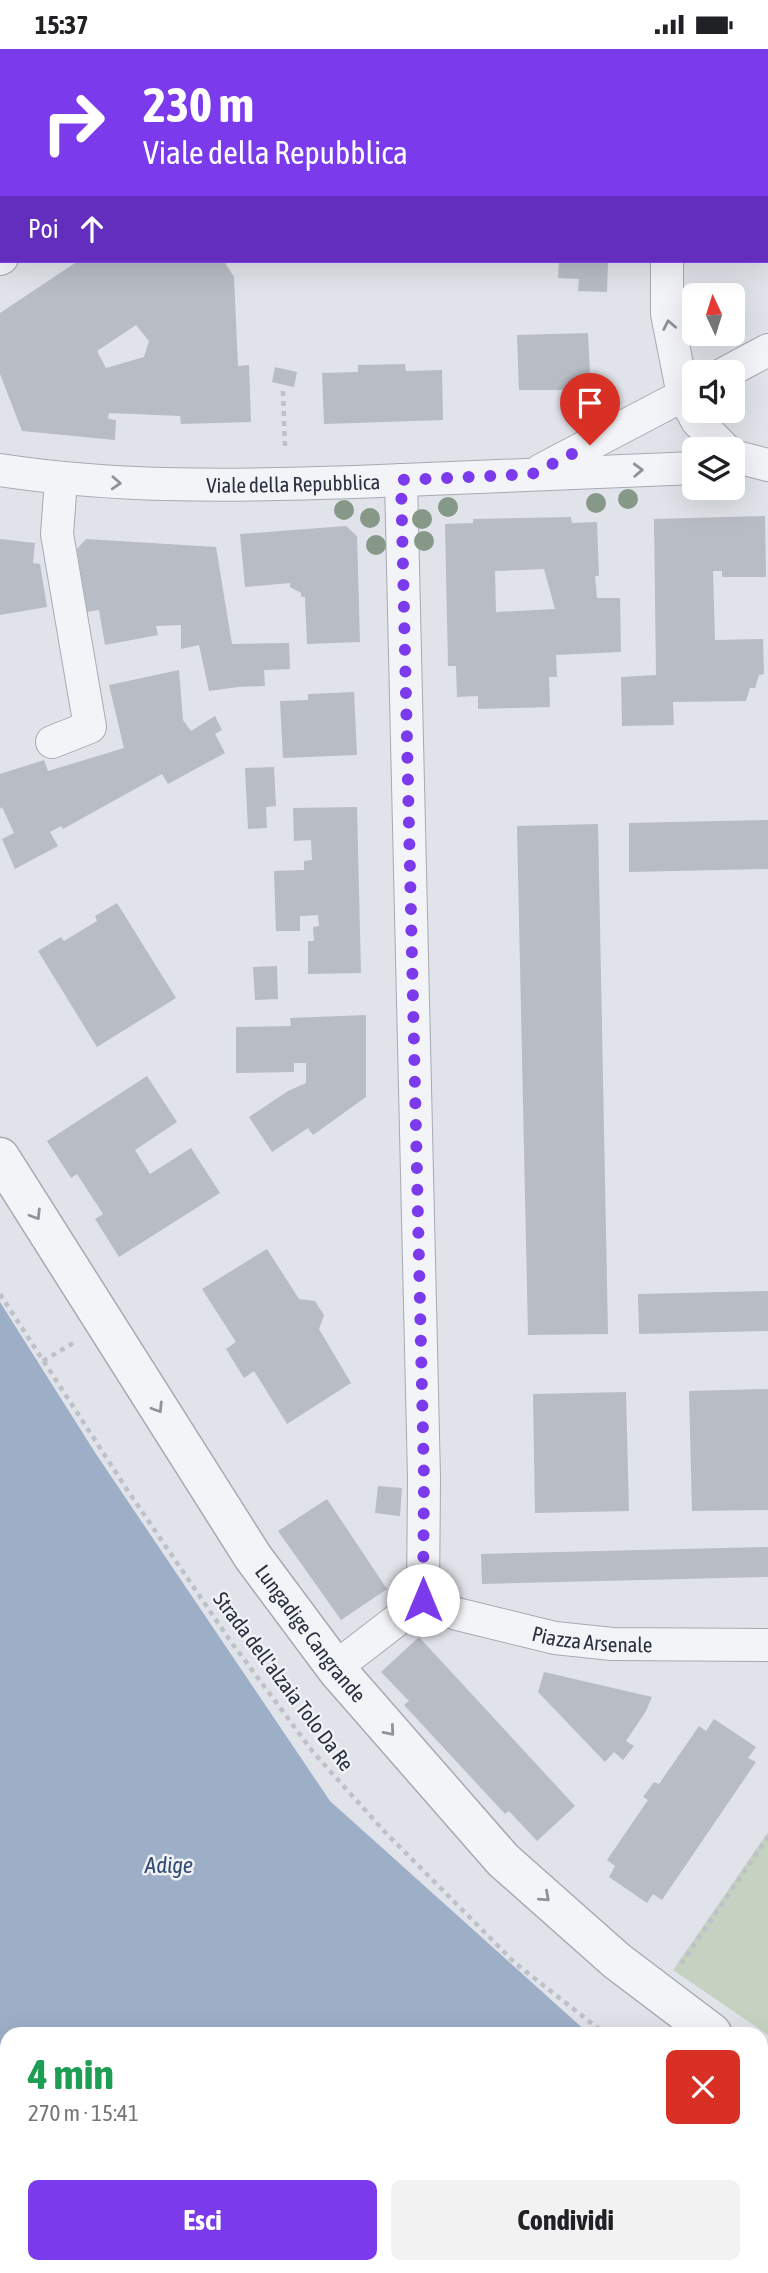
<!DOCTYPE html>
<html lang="it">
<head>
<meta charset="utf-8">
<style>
	body { margin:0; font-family:"Asap Condensed",sans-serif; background:#f2f2f2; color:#202124; height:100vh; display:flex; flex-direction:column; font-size:26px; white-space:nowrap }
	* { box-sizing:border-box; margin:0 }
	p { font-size:23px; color:#757577 }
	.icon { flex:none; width:38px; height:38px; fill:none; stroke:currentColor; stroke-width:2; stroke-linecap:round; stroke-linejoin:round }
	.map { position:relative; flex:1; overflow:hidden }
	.details { position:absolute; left:0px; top:1978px; width:768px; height:247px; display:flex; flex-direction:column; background:#fff; border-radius:21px 21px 0 0; box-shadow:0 7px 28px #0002 }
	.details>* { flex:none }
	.top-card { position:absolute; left:0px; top:0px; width:768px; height:214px; box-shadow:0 7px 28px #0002; background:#7c3aed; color:#fff; overflow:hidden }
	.needle { width:46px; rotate:356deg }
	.controls { position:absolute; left:682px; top:234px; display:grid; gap:14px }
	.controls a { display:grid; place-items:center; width:63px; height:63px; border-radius:10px; background:#fff; box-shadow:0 7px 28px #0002; font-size:35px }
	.pin { position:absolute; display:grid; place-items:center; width:60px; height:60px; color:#fff; margin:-72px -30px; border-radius:50% 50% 50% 0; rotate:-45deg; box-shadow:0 0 7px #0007 }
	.pin .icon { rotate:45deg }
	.me { position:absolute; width:77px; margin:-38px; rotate:0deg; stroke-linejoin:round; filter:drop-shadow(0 0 5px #0008) }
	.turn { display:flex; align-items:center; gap:24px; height:147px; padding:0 28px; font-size:32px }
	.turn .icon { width:91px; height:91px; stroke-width:2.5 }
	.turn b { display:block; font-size:49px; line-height:60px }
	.then { display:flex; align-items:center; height:66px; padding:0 28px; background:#0003; gap:14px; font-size:26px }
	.round { display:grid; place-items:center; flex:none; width:74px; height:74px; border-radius:10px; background:#f2f2f2 }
	.summary { display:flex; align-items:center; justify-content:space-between; height:119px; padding:0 28px }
	h1 { font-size:42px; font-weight:700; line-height:52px; color:#1e9e55 }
	.button { display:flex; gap:14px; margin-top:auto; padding:14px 28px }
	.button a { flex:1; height:80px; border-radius:10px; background:#7c3aed; color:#fff; font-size:28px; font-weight:700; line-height:80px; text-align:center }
	.button a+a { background:#f2f2f2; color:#202124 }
	.status { display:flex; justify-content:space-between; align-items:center; height:49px; padding:0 35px; background:#fff; direction:ltr }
	.status svg { height:19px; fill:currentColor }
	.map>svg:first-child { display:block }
</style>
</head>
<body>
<div class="status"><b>15:37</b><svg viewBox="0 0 49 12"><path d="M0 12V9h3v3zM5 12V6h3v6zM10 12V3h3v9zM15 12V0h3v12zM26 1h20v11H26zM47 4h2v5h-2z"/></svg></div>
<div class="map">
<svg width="768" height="2224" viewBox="0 0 768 2224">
	<rect width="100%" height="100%" fill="#e0e3e9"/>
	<path fill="#c5d2c2" d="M768,1783V1986L673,1921Z"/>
	<path fill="#9dafc7" d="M0,1253L96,1405L330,1752L588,1984H7V2080L0,2072Z
		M761,2116L768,2121V2224H141L135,2217H761Z"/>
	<path fill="#b8bcc5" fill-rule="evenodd" d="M78,212H224L234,228L238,317L249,316L251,373L181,375L180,367L109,364L108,370L116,371L115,391L22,382L0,325V264ZM136,276L149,292L144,308L106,319L97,302Z
		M559,212H608L607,243L578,242L579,230L558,229Z
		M588,284L590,324L583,338L570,341H519L517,286Z
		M405,315L406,322L442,321L443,371L324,375L322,324L358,323V316Z
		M275,318L297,323L294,338L272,333Z
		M765,467L766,528H722V522H713L715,591L763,590L764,625L759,626L755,639H750L746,652L673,653L674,676L622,677L621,628L656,626L654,470Z
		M571,468L572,474L597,473L599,527H595L597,549H620L621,603L556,606L557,628H549L550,658L478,660V647L457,648L456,617H448L445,475L473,474V470ZM544,520L555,560L496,563L495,522Z
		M346,477L357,487L360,593L307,595L305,548H301V544L290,538V534L245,538L240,485Z
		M0,490L35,494L33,514L40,515L47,558L0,566Z
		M86,490L216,498L232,595L289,594L290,620L264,621L265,637L238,638L209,642L199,596L181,600V576L156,577L158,586L105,596L99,561L87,563L77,500Z
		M179,621L183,671L191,682L215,667L222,681L215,685L225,704L168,735L162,725L63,780L61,777L50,783L58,797L15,820L2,790L14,784L2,758L0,760V725L44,711L48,722L124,699L109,636Z
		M354,643L357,706L283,709L280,652L308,651V645Z
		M274,718L276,757L266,758L267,779L248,780L245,719Z
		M357,758L361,924L308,925V892H314L313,878L319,877L318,866L300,867V882H276L274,822L304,821V812L312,811L311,791L294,792L293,759Z
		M768,771V820L629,823V774Z
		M598,775L608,1285L528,1286L517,777Z
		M117,854L176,949L97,998L38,902L61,888L64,892L97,872L95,867Z
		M277,917L278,950L255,951L253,918Z
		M366,966V1048L313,1086L308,1079L272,1103L249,1068L288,1042L306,1034V1014H294V1023L236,1024V978L291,977L290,969Z
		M147,1027L177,1073L135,1101L150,1125L191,1099L220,1144L119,1208L95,1170L103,1165L77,1125L71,1129L47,1092Z
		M267,1200L299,1250L315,1252L324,1266L319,1280L351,1334L287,1375L254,1322L244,1329L226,1300L236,1293L202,1240Z
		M768,1242V1282L639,1285L638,1245Z
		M768,1340V1461L692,1462L689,1342Z
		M626,1343L629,1462L535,1464L533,1345Z
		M378,1437L402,1439L400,1467L375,1464Z
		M327,1450L387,1540L341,1571L278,1482Z
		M768,1498V1528L482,1535L481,1505Z
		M419,1588L575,1757L537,1792L509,1762L505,1765L404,1656L409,1652L381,1623Z
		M544,1623L652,1648L646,1662L626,1692L634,1697L623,1711L614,1703L605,1713L538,1643Z
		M714,1670L756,1698L748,1709L756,1713L662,1851L653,1845L647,1854L609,1828L615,1817L607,1811L648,1751L643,1748L654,1733L659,1735L699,1677L706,1682Z"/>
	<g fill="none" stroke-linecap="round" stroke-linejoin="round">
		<g stroke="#a5aab3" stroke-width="34">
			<g id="minor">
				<path d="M311,2L314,0"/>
				<path d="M670,2V0"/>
				<path d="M0,210L2,209"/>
				<path d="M667,212V265L683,346L697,372L726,401"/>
				<path d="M725,324L768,301"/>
				<path d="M733,407L768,416"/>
				<path id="s1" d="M0,421C118,439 236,437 355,433C468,429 581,423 695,419"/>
				<path d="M541,421L695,340"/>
				<path d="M401,431L424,1429L423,1551"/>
				<path d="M52,693L90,678L57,485L61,431"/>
				<path id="s2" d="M423,1551L457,1565L555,1589L612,1595L768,1596"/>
				<path d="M337,1621L349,1608L423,1551"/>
			</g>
		</g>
		<g stroke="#a5aab3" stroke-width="41">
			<g id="tertiary">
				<path id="s3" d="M0,1108L253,1508L337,1621L503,1811L617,1912L712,1984"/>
				<path d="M761,2020L768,2025"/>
				<path d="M0,2184L7,2192"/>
				<path d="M31,2217L37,2224"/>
			</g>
		</g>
		<path stroke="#bec1c7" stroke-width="4.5" stroke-dasharray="5 5" stroke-linecap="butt" d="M283,342L285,399
			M0,1245L128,1442L229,1590L313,1703L384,1782L515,1914L604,1984
			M43,1312L75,1293
			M681,1915L768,1788
			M761,2108L768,2113
			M0,2121L7,2128
			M93,2217L99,2224"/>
		<use href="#minor" stroke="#f3f4f7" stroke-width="32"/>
		<use href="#tertiary" stroke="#f3f4f7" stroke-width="38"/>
	</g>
	<g fill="#869887">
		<circle cx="628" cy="450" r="10"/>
		<circle cx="596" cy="454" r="10"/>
		<circle cx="448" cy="458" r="10"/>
		<circle cx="344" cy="461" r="10"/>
		<circle cx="370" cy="469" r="10"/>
		<circle cx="422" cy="470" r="10"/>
		<circle cx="424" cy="492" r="10"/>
		<circle cx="376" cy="496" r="10"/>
	</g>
	<defs><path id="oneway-chevron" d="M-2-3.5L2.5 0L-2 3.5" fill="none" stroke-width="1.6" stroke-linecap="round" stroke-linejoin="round" transform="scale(1.75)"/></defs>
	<g stroke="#8e929b">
		<use href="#oneway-chevron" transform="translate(669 276) rotate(-101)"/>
		<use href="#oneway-chevron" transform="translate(638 421) rotate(-2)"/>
		<use href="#oneway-chevron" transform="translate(116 434) rotate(3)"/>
		<use href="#oneway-chevron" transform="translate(36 1166) rotate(58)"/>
		<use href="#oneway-chevron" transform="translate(158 1359) rotate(58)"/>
		<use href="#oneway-chevron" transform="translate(390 1682) rotate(49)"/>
		<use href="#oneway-chevron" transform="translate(545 1848) rotate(42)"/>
	</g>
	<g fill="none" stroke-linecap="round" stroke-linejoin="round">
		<path stroke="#7c3aed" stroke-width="12" stroke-dasharray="0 21.6" d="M423,1551L424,1429L401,431L532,425L590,396"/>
	</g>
	<g text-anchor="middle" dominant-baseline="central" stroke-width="5" stroke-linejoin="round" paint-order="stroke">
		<g font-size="21" fill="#29303f" stroke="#f0f2f6">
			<text stroke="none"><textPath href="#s1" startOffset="294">Viale della Repubblica</textPath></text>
			<text stroke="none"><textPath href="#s3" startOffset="569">Lungadige Cangrande</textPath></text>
			<text stroke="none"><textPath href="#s2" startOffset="175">Piazza Arsenale</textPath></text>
			<text transform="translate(284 1632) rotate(53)">Strada dell'alzaia Tolo Da Re</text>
		</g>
		<g font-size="23" font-style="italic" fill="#354c72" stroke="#f0f2f6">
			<text x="169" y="1816">Adige</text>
		</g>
	</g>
</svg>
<div class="controls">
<a><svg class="needle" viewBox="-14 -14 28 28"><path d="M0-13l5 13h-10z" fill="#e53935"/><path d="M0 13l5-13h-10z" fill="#757577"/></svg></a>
<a><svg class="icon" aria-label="sound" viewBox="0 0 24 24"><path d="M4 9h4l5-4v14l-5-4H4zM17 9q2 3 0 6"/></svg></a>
<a><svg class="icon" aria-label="layers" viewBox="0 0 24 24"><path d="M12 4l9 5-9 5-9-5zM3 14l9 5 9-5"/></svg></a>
</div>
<div class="pin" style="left:590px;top:396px;background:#d93025"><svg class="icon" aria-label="arrive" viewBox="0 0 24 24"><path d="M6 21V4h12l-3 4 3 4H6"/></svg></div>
<svg class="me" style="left:423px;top:1551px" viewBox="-20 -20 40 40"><circle r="19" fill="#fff"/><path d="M0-13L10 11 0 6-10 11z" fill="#7c3aed"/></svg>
<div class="top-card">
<div class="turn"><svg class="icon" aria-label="right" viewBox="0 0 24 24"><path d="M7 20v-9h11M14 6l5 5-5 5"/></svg><div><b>230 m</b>Viale della Repubblica</div></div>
<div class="then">Poi<svg class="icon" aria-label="ahead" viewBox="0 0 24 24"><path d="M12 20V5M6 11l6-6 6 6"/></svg></div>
</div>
<section class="details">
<div class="summary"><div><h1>4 min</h1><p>270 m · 15:41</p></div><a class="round" style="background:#d93025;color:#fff"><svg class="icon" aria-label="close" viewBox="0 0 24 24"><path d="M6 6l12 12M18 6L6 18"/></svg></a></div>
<div class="button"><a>Esci</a><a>Condividi</a></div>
</section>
</div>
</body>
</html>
